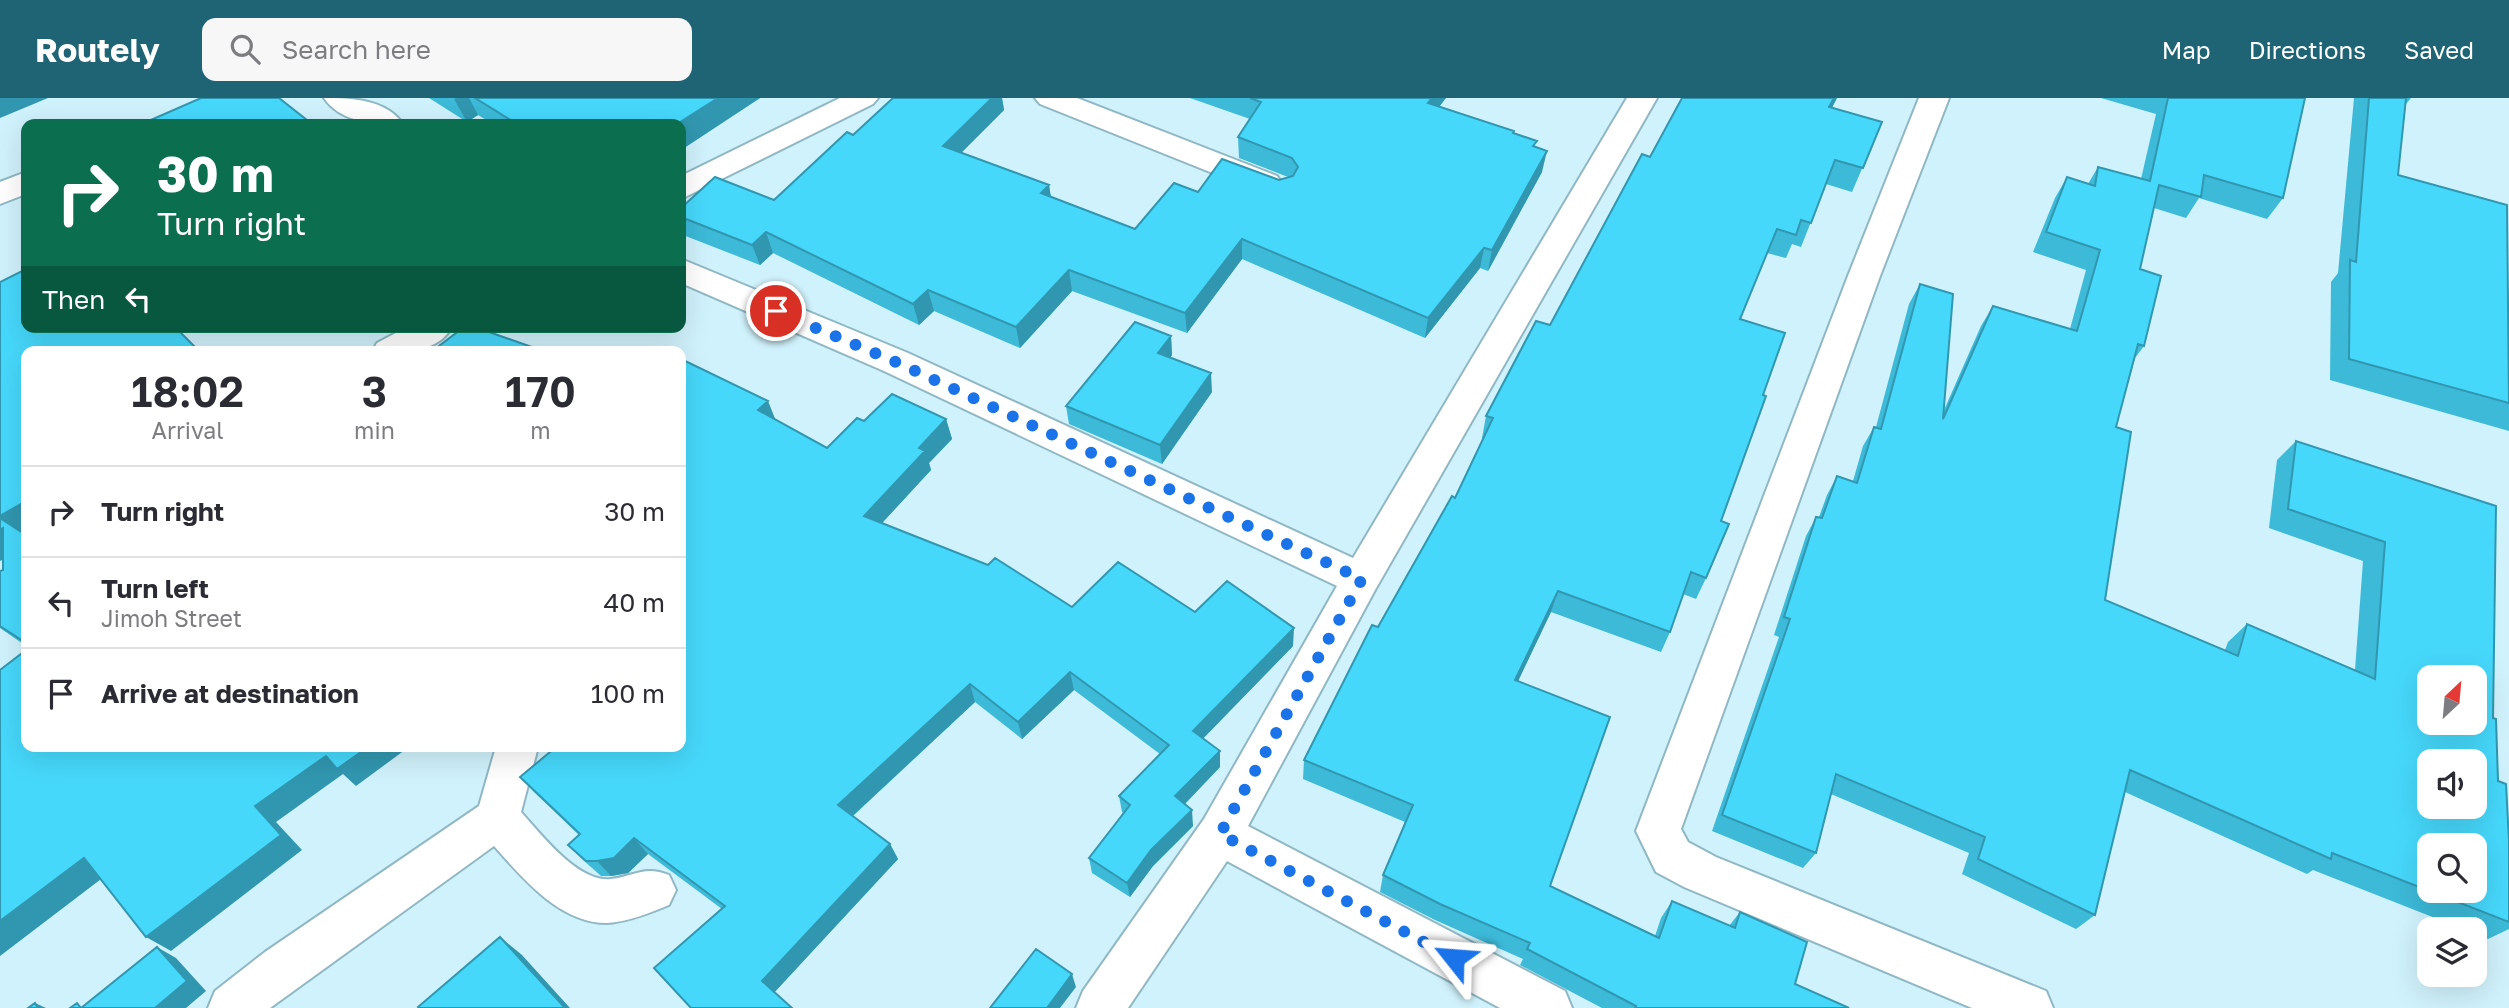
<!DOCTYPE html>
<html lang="en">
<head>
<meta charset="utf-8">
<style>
	body { margin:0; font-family:"Golos Text",sans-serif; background:#f7f7f7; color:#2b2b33; height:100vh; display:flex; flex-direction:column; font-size:26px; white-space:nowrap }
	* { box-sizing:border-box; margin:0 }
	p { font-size:23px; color:#7c7c81 }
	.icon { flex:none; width:38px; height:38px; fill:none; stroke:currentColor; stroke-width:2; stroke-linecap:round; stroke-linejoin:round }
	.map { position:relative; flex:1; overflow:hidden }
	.drawer { position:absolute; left:21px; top:248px; width:665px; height:406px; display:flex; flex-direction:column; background:#fff; border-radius:14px; box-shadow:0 7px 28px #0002 }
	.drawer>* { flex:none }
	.hud { position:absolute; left:21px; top:21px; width:665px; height:214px; border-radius:14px; box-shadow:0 7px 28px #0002; background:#0b6e4f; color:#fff; overflow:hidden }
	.needle { width:46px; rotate:26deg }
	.tools { position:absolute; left:2417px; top:567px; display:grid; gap:14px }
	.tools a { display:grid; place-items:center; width:70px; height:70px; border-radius:14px; background:#fff; box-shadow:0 7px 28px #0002; font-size:35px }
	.pin { position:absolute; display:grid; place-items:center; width:60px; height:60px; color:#fff; margin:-30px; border:4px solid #fff; border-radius:50%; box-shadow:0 2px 7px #0007 }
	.me { position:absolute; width:77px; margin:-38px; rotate:298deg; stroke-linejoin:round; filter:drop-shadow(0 0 5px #0008) }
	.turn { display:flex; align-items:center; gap:24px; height:147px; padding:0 21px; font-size:32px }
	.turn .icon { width:91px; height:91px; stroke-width:2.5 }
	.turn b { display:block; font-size:49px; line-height:60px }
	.then { display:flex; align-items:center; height:66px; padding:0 21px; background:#0003; gap:14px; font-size:26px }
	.eta { display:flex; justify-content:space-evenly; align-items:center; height:119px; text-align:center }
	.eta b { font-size:42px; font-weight:600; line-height:49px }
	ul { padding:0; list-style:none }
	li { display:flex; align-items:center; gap:21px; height:91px; padding:0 21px; border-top:2px solid #e1e1e2 }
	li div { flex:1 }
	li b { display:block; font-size:26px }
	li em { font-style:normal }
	header { display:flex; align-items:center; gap:42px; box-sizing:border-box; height:98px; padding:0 35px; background:#1e6474; color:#fff }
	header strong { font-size:33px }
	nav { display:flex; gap:38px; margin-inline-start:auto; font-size:24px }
	.search { width:490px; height:63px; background:#f7f7f7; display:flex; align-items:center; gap:18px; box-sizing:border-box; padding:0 24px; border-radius:14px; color:#7c7c81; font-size:26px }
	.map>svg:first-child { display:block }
</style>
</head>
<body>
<header>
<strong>Routely</strong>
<div class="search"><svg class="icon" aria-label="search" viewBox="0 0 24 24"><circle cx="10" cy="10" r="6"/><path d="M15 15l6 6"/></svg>Search here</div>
<nav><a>Map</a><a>Directions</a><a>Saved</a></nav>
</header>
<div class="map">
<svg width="2509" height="910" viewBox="0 0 2509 910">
	<rect width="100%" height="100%" fill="#d0f2fc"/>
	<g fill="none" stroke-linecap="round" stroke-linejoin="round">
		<g stroke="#8fb8c4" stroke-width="4">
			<path id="minor" d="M324,0C351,0 386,1 403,26C376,27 341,25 324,0Z
				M840,0H878L873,6L681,101V78Z
				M1035,0H1077L1277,78L1282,85L1277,92L1266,95L1255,92L1040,6Z
				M1627,0H1657L1375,492L1248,728L1565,893L1572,910H1500L1227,763L1128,910H1076L1083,893L1204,721L1337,488L884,273L681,185V161L908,255L1353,460Z
				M1919,0H1949L1880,178L1681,731L1688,744L1716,759L2046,893L2053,910H1972L1684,789L1656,774L1636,733L1848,178Z
				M26,74V96L0,106V84Z
				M407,229H452C436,257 400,254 372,254L377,245Z
				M496,649H538L521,714C541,736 578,785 611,781C635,778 645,767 669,777L676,792L669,807C650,815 627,824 607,825C559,825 522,779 494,748L270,910H208L215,893L265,854L479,708Z"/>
		</g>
		<use href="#minor" fill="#fff" fill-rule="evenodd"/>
	</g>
	<path fill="#3cbad8" d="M429,0H760L681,52V26H493L478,17L467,24Z
		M893,0H1002L1004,12L961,55L1049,87L1051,99L1135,131L1198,94L1279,82L1288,79L1239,60L1238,39L1250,21L1190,0H1446L1439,8L1514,33V36L1535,49L1542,74L1488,173L1480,170L1425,240L1242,161L1187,235L1072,193L1020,250L934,213L919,227L773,155L760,167L683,137L681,133V110L774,102L853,37Z
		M1682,0H1837L1832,9L1882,24L1852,94L1826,86L1801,149L1792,146L1786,160L1767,155L1740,221L1763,297L1721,423L1706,480L1696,501L1683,496L1670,534L1661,554L1551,514L1518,583L1550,788L1655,838L1661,820L1672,803L1729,828L1740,814L1795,886L1849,910H1602L1520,867L1523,861L1435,822L1380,794L1383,777L1405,724L1303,681L1304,662L1378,529L1455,400L1483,341L1482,340L1486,318L1550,227L1650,59Z
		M2101,0H2305L2283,100L2267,121L2199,100L2186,120L2154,110L2140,171L2144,248L2135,260L2116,329L2105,502L2225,552L2228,544L2247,526L2355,572L2363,463L2269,430L2277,362L2296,343L2496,408L2493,620L2498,683L2509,743V831L2488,841L2474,836V831H2463L2313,772L2307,776L2125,694L2095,817L2076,831L1962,776L1969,755L1831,696L1816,755L1803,770L1712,733L1779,539L1774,537L1806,438L1816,419H1819L1827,397L1837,378L1853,383L1863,348L1874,329H1876L1909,206L1920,186L1944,312L1981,228L1993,208L2070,231L2086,172L2033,154L2055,100L2067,79L2088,86L2098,69L2141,81L2156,16Z
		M2354,0H2411L2406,6L2398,77L2509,219V333L2330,282L2331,184L2338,175Z
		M0,184L26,436H25L26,437V548L0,530V473L3,472Z
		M1171,238L1172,257L1170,260L1212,294L1162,366L1069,326L1066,308Z
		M946,321L952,341L929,365L931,372L882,425L1072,509L1195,514L1293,548L1203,640L1220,669L1185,706L1193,728L1153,768L1130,799L1092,775L1089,760L1123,715L1122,714L1119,698L1160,656L1074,592L1022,641L975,604L853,718L890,746L898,761L774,894L691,910L722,811L648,756L628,775L611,778H601L583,762L568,747L579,737L535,695L520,679L681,649L776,322L827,350L864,323Z"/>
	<path fill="#3197b0" d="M0,0H48L0,20Z
		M456,0H469L478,17L467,24L454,1Z
		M718,0H760L681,52V26H677Z
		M992,0H1002L1004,12L947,69L943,48Z
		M1432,0H1446L1426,26L1428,5Z
		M1834,0H1837L1820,33L1829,9Z
		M1547,53L1542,74L1488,173L1492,152Z
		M1049,87L1052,108L1041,95Z
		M766,134L773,155L760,167L752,147Z
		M1242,141V161L1187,235L1185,215Z
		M1484,150L1480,170L1425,240L1428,220Z
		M1069,172L1072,193L1020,250L1016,229Z
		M928,192L934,213L919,227L913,206Z
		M1171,238L1172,257L1159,274L1158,255Z
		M1211,275L1212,294L1162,366L1160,347Z
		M768,303L776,323L758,312Z
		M946,321L952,341L929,365L931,372L871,437L864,418L919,350Z
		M26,403V436L22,438L0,421V418Z
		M3,430L26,450L0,463V432Z
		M1558,493L1551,514L1509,602L1515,582Z
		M1294,530L1293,548L1194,650L1193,633Z
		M1070,574L1074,592L1022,641L1018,624Z
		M970,586L975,604L847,723L838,707Z
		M368,649H409L356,688L343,676L276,724L302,752L171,853L146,839L255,708L326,658Z
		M1220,653V669L1176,715L1175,698Z
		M1192,712L1193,728L1153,768L1130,799L1127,785L1151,752Z
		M634,740L648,756L628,775L611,778L597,763Z
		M890,746L898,761L773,896L762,883Z
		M84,760L109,775L0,858V823Z
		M500,839L522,857L570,910H565Z
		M157,849L176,860L206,893L186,910H155Z
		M1072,876L1076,889L1060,910H1047Z
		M35,905L46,910H38Z"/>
	<path fill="#46d8fb" stroke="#3197b0" stroke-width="2" fill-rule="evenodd" d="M201,0H279L312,26H148L146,24Z
		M475,0H718L677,26H517Z
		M893,0H992L943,48L1049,87L1041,95L1135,131L1174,85L1198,94L1222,61L1279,82L1293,78L1298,69L1292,60L1238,39L1261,4L1250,0H1432L1428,5L1514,33L1513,35L1537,43L1533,48L1547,53L1492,152L1484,150L1428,220L1242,141L1185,215L1069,172L1016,229L928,192L913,206L766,134L752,147L681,119V110L715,79L774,102L847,34L853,37Z
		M1682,0H1834L1829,9L1882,24L1863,70L1835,62L1811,125L1801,122L1796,137L1777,131L1740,221L1785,235L1763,297L1766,298L1721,423L1729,426L1706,480L1691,474L1670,534L1558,493L1515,582L1610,619L1550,788L1659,840L1672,803L1735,830L1740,814L1807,844L1795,886L1849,910H1635L1636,908L1527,851L1530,845L1440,806L1383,777L1413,707L1304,662L1372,527L1378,529L1452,398L1455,400L1493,320L1486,318L1536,223L1550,227L1642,56L1650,59Z
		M2168,0H2305L2283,100L2204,77L2201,99L2159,87L2140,171L2161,178L2144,248L2138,246L2116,329L2131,334L2105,502L2238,558L2247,526L2375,581L2385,444L2288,411L2296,343L2496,408L2493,620L2496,621L2498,683L2506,686L2509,743V824L2332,755L2331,761L2130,672L2095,817L1978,761L1985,739L1836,676L1816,755L1722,717L1790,521L1784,519L1816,419L1822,420L1837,378L1857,385L1874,329L1881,331L1920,186L1953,196L1943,321L1993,208L2077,233L2100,152L2046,134L2067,79L2095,88L2098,69L2150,83ZM2429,579H2474V625H2429ZM2429,663H2474V709H2429ZM2429,747H2474V793H2429Z
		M2369,0H2406L2398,77L2507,107L2509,305L2349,261L2350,162L2356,164Z
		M26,171V229H175L200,254H26V403L0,418V184Z
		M1135,224L1171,238L1158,255L1211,275L1160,347L1066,308Z
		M464,229H475L546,254H431Z
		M681,261L768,303L758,312L827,350L857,320L864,323L892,296L946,321L919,350L925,353L864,418L988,467L995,460L1072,509L1118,464L1195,514L1227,483L1294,530L1193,633L1220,653L1175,698L1192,712L1151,752L1127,785L1089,760L1130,707L1119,698L1169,647L1070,574L1018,624L970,586L838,707L890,746L762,883L792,910H691L654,870L725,808L634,740L614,760L597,763H586L568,747L580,736L520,679L556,649H681Z
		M0,420L26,437V545L0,528V473L3,472V430L0,432Z
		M26,552V649H368L337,671L326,658L255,708L281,737L146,839L84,760L0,823V572Z
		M500,839L565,910H419L418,909Z
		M157,849L187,883L155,910H70L77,905L81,910Z
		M1036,851L1072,876L1047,910H990Z
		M35,905L38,910H28Z"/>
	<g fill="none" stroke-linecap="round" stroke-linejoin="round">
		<path stroke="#1a73e8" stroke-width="12" stroke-dasharray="0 21.6" d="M776,213L896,264L1362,481L1220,736L1454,860"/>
	</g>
</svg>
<div class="tools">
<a><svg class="needle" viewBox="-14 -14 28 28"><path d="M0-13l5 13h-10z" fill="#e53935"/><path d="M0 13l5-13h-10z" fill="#7c7c81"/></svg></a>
<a><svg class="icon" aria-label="sound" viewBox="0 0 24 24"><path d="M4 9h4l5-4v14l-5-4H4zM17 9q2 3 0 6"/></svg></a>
<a><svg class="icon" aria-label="search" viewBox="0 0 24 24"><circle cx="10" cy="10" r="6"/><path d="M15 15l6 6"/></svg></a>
<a><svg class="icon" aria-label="layers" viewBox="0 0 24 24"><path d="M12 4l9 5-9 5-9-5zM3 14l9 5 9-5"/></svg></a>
</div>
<div class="pin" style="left:776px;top:213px;background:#d93025"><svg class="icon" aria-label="arrive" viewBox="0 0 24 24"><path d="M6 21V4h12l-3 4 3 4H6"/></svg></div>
<svg class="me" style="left:1454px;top:860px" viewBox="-20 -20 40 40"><path d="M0-17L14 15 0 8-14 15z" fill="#1a73e8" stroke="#fff" stroke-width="4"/></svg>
<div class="hud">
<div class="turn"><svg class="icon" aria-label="right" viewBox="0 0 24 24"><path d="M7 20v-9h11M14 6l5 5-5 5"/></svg><div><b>30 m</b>Turn right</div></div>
<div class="then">Then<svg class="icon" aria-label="left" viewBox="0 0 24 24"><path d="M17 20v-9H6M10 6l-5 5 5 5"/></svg></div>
</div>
<section class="drawer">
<div class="eta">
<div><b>18:02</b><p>Arrival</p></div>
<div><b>3</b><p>min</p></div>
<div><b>170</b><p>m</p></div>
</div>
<ul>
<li><svg class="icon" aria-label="right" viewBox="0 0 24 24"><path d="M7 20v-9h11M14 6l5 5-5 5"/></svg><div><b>Turn right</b></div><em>30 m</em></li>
<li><svg class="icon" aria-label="left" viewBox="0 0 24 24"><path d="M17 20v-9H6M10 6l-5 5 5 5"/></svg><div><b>Turn left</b><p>Jimoh Street</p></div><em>40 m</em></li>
<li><svg class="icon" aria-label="arrive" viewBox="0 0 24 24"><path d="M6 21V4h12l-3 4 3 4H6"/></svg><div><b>Arrive at destination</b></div><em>100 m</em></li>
</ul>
</section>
</div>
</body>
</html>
